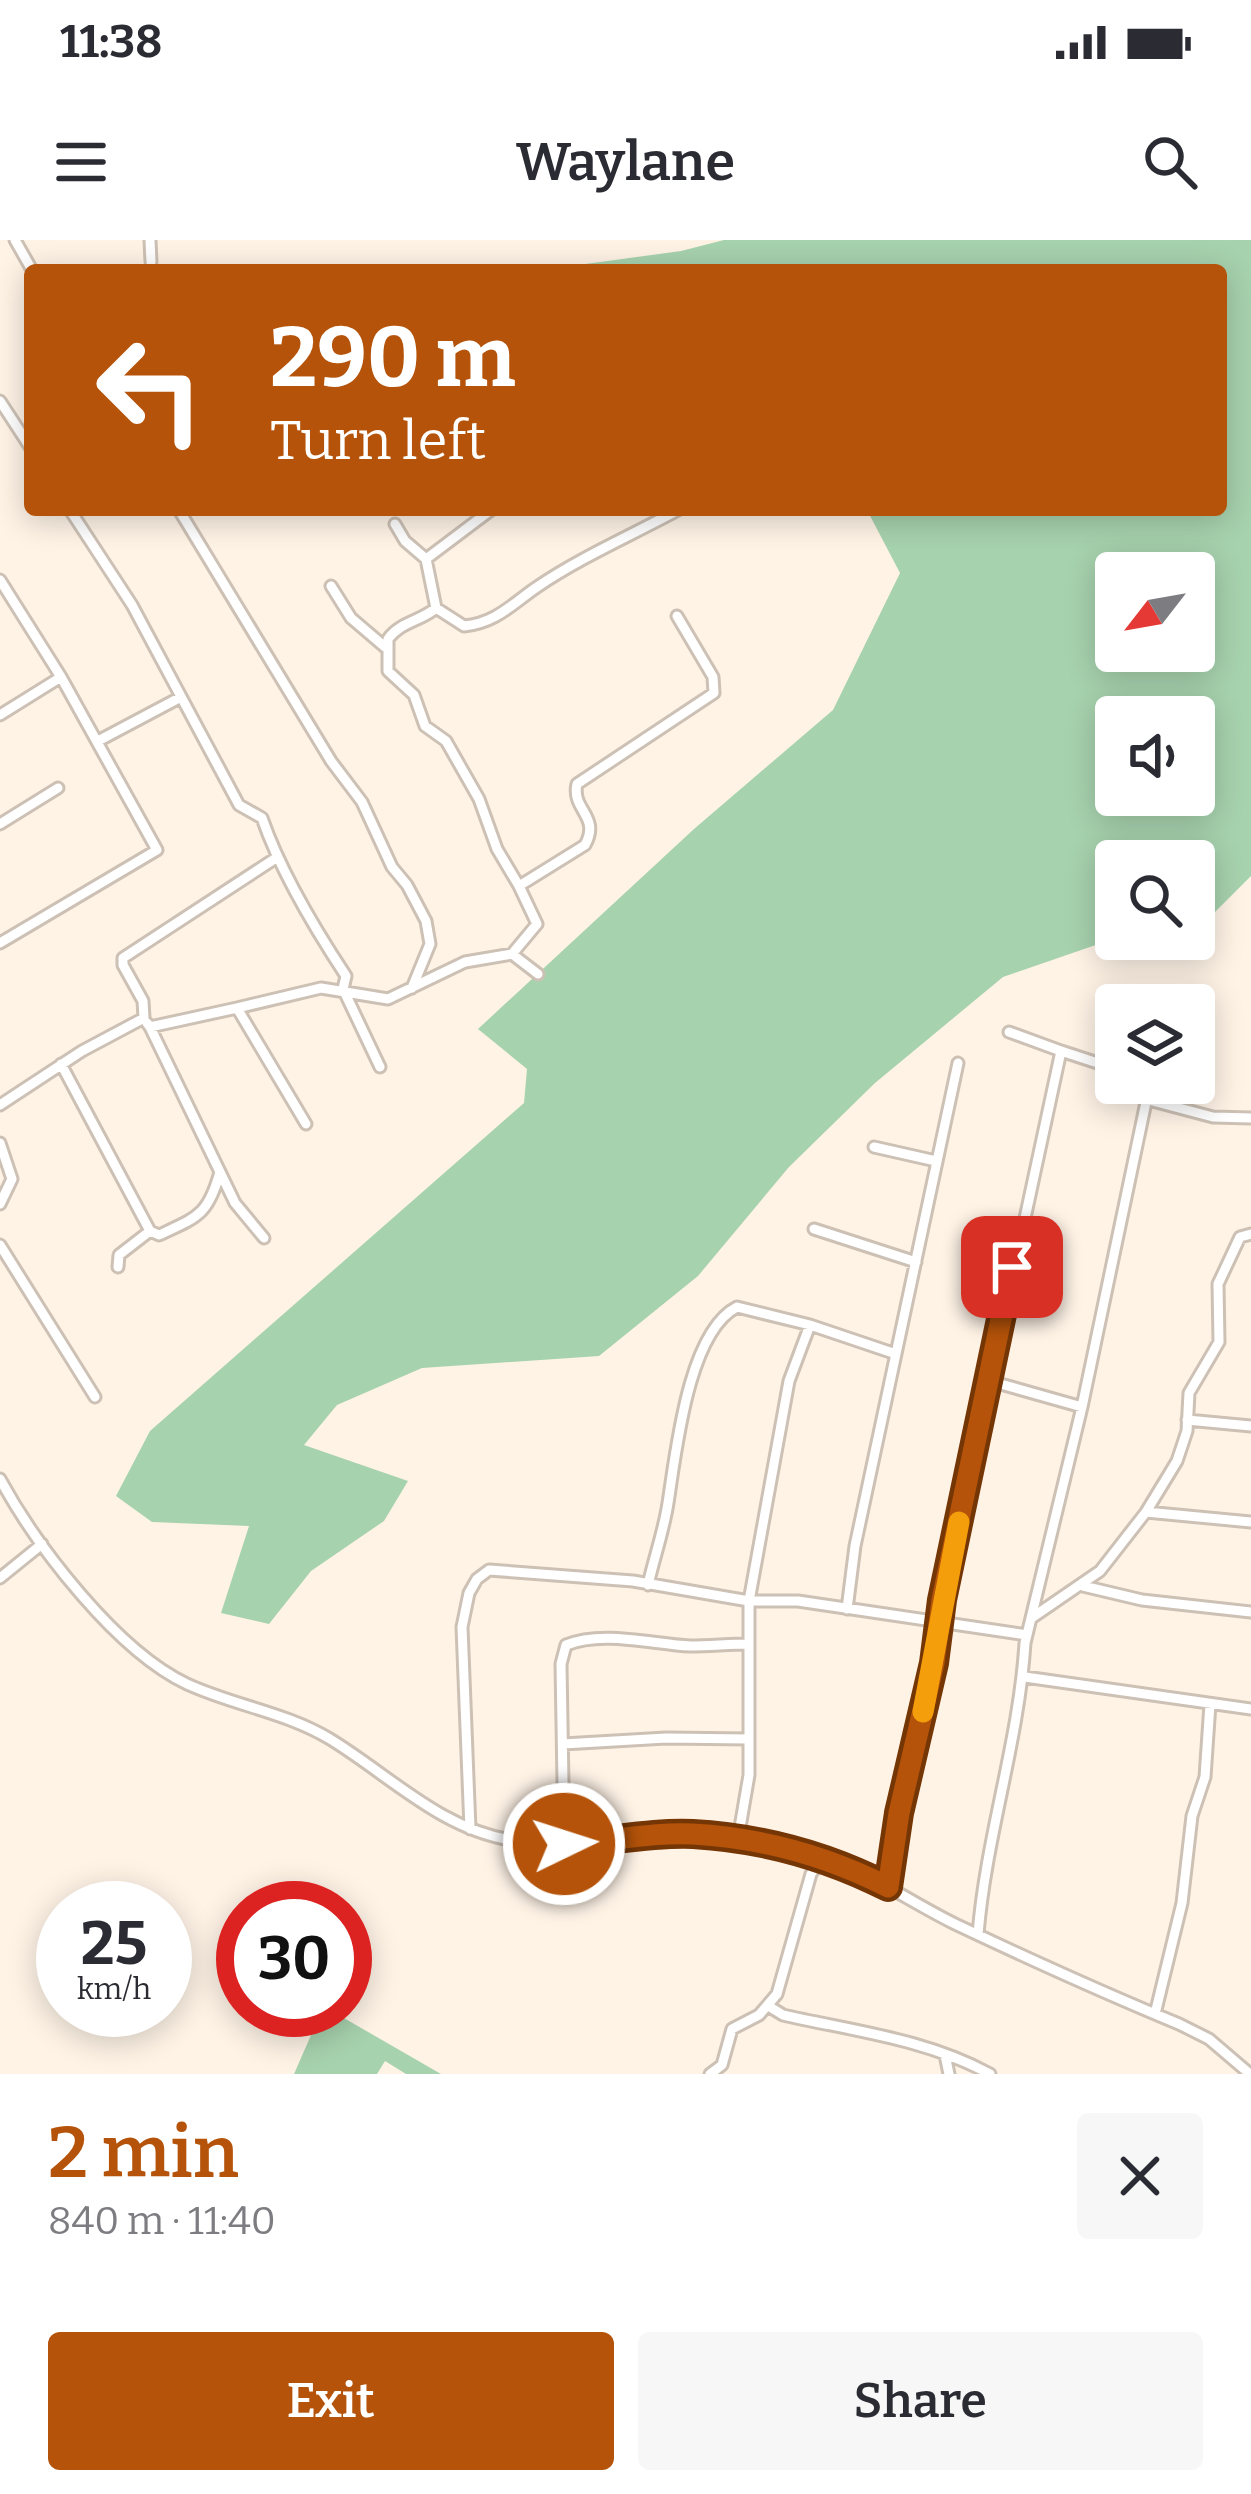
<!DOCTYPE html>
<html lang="en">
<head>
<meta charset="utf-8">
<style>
	body { margin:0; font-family:Bitter,serif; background:#f7f7f7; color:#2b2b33; height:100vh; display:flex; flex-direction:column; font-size:45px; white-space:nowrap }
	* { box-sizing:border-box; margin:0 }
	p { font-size:39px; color:#7c7c81 }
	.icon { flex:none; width:66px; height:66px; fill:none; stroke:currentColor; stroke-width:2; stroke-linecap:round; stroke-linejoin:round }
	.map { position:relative; height:1834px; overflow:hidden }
	.details { display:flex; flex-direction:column; background:#fff; flex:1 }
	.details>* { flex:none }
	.hud { position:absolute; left:24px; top:24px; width:1203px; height:252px; border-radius:12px; box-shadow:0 6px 30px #0003; background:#b45309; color:#fff; overflow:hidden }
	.needle { width:78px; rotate:239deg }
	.buttons { position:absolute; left:1095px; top:312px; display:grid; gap:24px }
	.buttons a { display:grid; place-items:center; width:120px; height:120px; border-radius:12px; background:#fff; box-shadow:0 6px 30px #0003; font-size:60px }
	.speed { position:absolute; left:36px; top:1641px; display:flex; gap:24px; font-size:60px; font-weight:700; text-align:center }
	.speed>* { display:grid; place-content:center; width:156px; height:156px; border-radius:50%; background:#fff; box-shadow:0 6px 30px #0003; line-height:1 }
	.speed small { font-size:30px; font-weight:400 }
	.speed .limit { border:18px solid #d22; background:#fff; color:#111 }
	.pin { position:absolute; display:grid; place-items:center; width:102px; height:102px; color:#fff; margin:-51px; border-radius:24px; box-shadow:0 6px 18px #0006 }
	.me { position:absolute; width:132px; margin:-66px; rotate:86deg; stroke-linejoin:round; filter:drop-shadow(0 0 9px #0008) }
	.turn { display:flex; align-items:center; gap:42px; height:252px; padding:0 48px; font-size:54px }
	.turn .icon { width:156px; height:156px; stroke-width:2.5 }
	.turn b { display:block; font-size:84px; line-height:102px }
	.round { display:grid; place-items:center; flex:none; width:126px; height:126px; border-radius:12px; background:#f7f7f7 }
	.headline { display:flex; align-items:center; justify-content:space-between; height:204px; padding:0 48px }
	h1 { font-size:72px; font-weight:600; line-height:90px; color:#b45309 }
	.primary-button { display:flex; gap:24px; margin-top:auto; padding:24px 48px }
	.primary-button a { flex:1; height:138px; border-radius:12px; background:#b45309; color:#fff; font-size:48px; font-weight:600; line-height:138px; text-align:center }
	.primary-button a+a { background:#f7f7f7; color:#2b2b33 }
	.status { display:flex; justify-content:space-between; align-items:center; height:84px; padding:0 60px; background:#fff; direction:ltr }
	.status svg { height:33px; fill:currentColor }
	header { display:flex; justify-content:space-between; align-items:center; height:156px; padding:0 48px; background:#fff; font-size:54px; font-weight:600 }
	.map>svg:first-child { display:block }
</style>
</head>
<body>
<div class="status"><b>11:38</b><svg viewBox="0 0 49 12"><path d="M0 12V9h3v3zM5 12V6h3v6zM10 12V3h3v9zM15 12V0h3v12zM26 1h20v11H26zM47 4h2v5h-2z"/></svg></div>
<header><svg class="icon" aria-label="menu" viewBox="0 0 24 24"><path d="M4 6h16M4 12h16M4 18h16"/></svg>Waylane<svg class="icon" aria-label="search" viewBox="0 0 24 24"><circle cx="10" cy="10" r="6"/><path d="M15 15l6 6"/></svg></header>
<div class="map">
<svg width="1251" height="1834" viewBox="0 0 1251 1834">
	<rect width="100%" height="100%" fill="#fff3e6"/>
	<path fill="#a7d2ae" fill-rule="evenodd" d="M724,0H1251V636L1194,693V621H1116V698L1003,737L875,843L789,927L698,1036L599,1116L422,1128L337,1165L304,1205L408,1241L384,1281L311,1331L269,1384L221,1373L249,1286L152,1282L116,1256L150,1191L524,863L527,829L478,789L694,589L833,470L900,333L867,270H1221V30H541L681,11ZM1116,333H1194V411H1116ZM1116,477H1194V555H1116Z
		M322,1770H330L441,1834H406L385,1821L377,1834H294Z"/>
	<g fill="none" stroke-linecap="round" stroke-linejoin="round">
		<g stroke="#cdc1b5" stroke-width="15">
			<path id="minor" d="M15,0L32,30
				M150,0L151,22
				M0,161L30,207
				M70,270L132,365L239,565L262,578C280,630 315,689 346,736L343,749L380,827
				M179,270L331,521L362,562L392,627L407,645L426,681L430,704L412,748
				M395,284L405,301L426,319
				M0,340L61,437L157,610L0,703
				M331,346L351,378L385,407
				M436,368L426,319L491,270
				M0,475L61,437
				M98,501L181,457
				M0,584L58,548
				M519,646L497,609L479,559L446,501L425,486L414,455L388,431V399C400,382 421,381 436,368L464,386C496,383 512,364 537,347C581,317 632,295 678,270
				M512,714L537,684L519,646L585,605C601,576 571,570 577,544L714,453L713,437L677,376
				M237,768L321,748L388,759L465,722L512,714L538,734
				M144,778L143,761L123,725V718L276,618
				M147,783L150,787L237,768L306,884
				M150,787L235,963L264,998
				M1061,811L1116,829
				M61,824L150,991
				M1145,859L1213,877L1251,878
				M0,865L82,811L144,778
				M0,903L12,939L0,964
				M874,907L936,921
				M814,989L916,1022
				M0,1005L95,1157
				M118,1027L119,1015L150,991L159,995C198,977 208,975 220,932
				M990,1141L1061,811L1009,792
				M1187,1180L1251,1186
				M0,1239C37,1307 117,1411 187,1444C235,1466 285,1472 330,1499C389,1535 441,1589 511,1600C563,1607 613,1598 665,1595C716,1591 778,1602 826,1618C872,1634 912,1663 955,1684C1029,1719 1104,1753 1179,1784L1209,1799L1250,1834
				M1146,1272L1251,1282
				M0,1338L42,1304
				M648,1345C654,1318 664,1290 668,1263C676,1212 688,1092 737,1067L810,1085L896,1114
				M1083,1346L1142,1360L1251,1372
				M847,1369L855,1306L958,823
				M1033,1377L1100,1331L1146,1272L1177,1221L1187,1191L1189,1153L1219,1102L1218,1044L1240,997L1251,994
				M1025,1437L1251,1469
				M563,1504L666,1498L748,1499
				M470,1589L462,1387L469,1353L477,1339L489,1330L633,1341L749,1361L789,1141L810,1085
				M738,1599L749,1535V1361H798L1027,1395
				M564,1603L561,1424L566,1405C602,1390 652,1404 690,1406C710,1406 729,1404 748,1404
				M888,1647L899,1572L990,1141L1082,1167
				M978,1694C986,1596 1019,1501 1025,1403L1082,1167L1150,843
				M770,1767L783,1775C853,1791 926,1799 990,1834
				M1155,1774L1182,1663L1192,1576L1205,1537L1210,1464
				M945,1815L949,1834
				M710,1834L722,1825L732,1789L759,1775L777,1754L811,1634L823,1617"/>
		</g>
		<use href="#minor" stroke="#fff" stroke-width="9"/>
	</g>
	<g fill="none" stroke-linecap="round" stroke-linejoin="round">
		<g stroke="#753606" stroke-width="30">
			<path id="route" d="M564,1604C607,1602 650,1592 693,1594C762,1598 827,1616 888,1647L899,1573L934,1423L942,1360L1012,1027"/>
		</g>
		<use href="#route" stroke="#b45309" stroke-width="21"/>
		<path stroke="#f59e0b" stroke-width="21" d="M923,1472L959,1282"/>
	</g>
</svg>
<div class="buttons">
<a><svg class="needle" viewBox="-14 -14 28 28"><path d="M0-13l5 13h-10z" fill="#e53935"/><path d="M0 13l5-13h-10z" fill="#7c7c81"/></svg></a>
<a><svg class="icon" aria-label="sound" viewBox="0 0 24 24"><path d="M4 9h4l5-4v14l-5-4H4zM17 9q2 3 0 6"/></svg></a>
<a><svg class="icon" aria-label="search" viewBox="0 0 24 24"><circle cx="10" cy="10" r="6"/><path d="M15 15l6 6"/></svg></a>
<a><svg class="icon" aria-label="layers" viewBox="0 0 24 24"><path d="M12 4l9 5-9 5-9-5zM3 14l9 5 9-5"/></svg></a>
</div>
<div class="speed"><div>25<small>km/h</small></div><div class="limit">30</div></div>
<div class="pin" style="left:1012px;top:1027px;background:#d93025"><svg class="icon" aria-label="arrive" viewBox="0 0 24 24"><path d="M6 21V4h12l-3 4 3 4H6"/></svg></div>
<svg class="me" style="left:564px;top:1604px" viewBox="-20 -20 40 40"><circle r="17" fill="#b45309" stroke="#fff" stroke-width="3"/><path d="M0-11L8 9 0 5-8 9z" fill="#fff"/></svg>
<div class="hud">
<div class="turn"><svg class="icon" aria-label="left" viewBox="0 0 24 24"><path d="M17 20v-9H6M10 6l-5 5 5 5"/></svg><div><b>290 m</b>Turn left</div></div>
</div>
</div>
<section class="details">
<div class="headline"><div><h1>2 min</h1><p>840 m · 11:40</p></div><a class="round"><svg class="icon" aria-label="close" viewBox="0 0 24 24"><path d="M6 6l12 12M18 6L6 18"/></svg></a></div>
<div class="primary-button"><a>Exit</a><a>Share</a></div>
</section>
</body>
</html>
